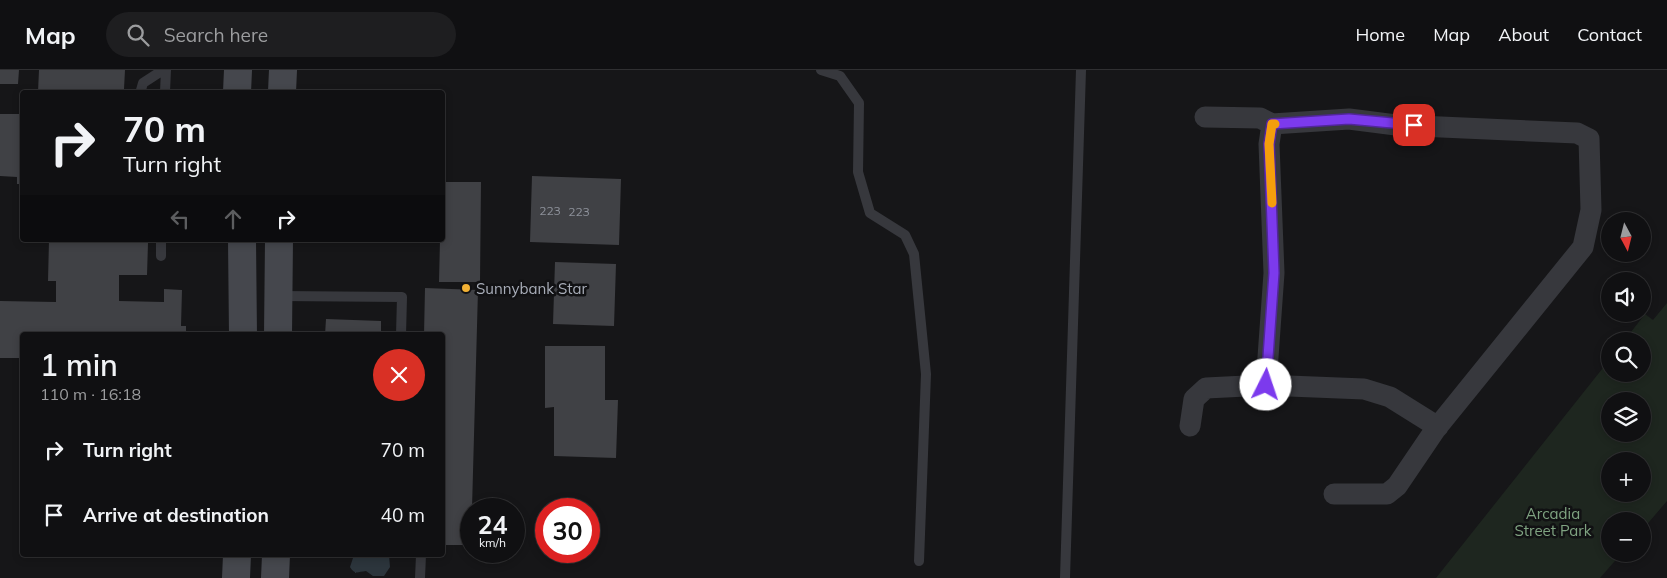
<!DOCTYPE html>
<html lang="en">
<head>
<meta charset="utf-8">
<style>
	body { margin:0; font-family:Mulish,sans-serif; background:#1e1e20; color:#f1f3f6; height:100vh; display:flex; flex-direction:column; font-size:19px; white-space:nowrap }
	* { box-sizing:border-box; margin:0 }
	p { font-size:16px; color:#9c9d9f }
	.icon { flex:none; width:28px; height:28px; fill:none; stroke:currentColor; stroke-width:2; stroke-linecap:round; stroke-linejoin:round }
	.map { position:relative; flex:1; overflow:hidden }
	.side { position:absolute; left:20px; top:262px; width:425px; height:225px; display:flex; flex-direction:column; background:#101012; border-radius:5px; box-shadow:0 2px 8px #0003,0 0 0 1px #303032 }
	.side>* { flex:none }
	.banner { position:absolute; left:20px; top:20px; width:425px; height:152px; border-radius:5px; box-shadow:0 2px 8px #0003,0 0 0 1px #303032; background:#101012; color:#f1f3f6; overflow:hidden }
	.needle { width:32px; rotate:173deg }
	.tools { position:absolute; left:1601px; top:142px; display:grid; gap:10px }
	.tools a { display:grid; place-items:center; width:50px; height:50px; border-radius:50%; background:#101012; box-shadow:0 2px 8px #0003,0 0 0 1px #303032; font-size:25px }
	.speed { position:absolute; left:460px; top:428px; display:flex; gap:10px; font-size:25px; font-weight:700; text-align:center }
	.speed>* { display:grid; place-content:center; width:65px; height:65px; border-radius:50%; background:#101012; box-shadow:0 2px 8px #0003,0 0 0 1px #303032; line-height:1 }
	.speed small { font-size:12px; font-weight:400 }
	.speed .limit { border:8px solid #d22; background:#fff; color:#111 }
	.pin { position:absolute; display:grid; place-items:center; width:42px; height:42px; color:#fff; margin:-21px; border-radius:10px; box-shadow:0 2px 8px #0006 }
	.me { position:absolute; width:55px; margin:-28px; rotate:4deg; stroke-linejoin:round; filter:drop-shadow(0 0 4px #0008) }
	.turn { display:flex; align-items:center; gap:18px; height:105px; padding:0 20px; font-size:22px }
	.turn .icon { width:65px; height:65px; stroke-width:2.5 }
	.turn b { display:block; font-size:35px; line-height:42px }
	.lanes { display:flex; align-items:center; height:48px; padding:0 20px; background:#0003; justify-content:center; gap:25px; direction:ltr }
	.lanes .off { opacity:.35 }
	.round { display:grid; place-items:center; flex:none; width:52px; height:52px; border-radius:26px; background:#1e1e20 }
	.summary { display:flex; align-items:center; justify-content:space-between; height:85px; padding:0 20px }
	h1 { font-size:30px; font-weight:600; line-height:38px }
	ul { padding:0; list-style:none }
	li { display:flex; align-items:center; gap:15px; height:65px; padding:0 20px }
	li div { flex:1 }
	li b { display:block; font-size:19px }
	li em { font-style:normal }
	header { display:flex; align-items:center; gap:30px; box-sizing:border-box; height:70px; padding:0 25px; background:#101012; border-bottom:1px solid #303032 }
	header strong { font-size:24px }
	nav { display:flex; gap:28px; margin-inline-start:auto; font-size:18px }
	.search { width:350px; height:45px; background:#1e1e20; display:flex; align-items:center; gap:12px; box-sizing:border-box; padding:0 18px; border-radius:28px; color:#9c9d9f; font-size:19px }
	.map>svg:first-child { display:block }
</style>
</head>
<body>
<header>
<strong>Map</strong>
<div class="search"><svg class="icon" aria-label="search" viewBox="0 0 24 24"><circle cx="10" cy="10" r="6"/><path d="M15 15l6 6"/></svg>Search here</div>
<nav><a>Home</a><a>Map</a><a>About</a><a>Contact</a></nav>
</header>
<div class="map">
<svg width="1667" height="508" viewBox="0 0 1667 508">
	<rect width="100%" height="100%" fill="#161618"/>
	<path fill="#1e261f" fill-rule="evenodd" d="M1667,233V431L1643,459L1642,451H1610V484H1621L1600,508H1436L1610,289V304H1642V271H1624L1645,244L1653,250ZM1610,331H1642V364H1610ZM1642,391V424H1610V391Z"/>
	<path fill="#2c353c" d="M354,485H389L390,497L384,506H373L366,501C357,502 355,505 350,497Z"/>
	<path fill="#404145" d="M0,0H19L18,14H0Z
		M39,0H125L124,19L156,20V22H38Z
		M0,44H22V114H17V107L0,106Z
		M532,106L621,109L619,175L530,172Z
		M442,112H481L480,212H439L440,170H442Z
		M49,170H122V172L148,173L147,205H119V231L164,232V219L182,220L181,256H186V265H22V288H0V231L56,232V211H48Z
		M555,192L616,194L614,256L553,254Z
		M425,218L478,220L471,475H442V265H424Z
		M326,249L381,251V265H325Z
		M545,276H605V330H618L616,388L554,386V337L545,338Z"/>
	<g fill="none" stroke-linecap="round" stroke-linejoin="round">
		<path stroke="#37383d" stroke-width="10" d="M821,0L840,6L859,33L858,102L870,143L905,165L914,184L926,304L919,491
			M141,20L143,13L163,0
			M165,22L166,0
			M161,186V170
			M279,226L402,227L401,265
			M420,508L421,485
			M1065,508L1081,0"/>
		<path stroke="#37383d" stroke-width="21" d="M1205,47L1260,48L1272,54
			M1266,315L1274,203L1269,74L1272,54L1349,49L1396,55L1577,63L1589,69L1591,140L1583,177L1435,360L1397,416L1387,424H1334
			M1190,356L1194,329L1206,318L1266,315L1364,319L1390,327L1438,357"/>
		<path stroke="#45474d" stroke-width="28" d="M237,22L238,0
			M282,22L283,0
			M242,170L243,265
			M278,265L279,170
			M236,508L237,485
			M275,508L276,485"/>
	</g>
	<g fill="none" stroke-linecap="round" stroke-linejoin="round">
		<g stroke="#51269a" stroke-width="12">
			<path id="route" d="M1266,315L1274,203L1269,74L1272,54L1349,49L1414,55"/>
		</g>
		<use href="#route" stroke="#7c3aed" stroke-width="9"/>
		<path stroke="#f59e0b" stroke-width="9" d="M1272,133L1269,74L1272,54H1275"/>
	</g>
	<circle fill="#f2b134" stroke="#111113" stroke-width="2" cx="466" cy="218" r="5"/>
	<g text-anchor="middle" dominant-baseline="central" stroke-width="5" stroke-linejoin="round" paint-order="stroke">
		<g font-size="12" fill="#8e929b">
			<text x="550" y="140">223</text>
			<text x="579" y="141">223</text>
		</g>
		<g font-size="15" fill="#a8adb8" stroke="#111113" text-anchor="start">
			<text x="476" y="218">Sunnybank Star</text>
		</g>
		<g font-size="15" fill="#7fa381" stroke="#111113">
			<text x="1553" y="443">Arcadia<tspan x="1553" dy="17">Street Park</tspan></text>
		</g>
	</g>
</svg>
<div class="tools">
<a><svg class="needle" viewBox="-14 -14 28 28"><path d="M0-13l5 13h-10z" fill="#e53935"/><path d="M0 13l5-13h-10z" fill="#9c9d9f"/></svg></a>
<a><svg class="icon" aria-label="sound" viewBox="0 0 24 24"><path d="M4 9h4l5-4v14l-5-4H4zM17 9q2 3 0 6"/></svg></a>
<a><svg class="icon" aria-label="search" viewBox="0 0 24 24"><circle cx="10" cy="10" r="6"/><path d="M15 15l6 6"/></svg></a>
<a><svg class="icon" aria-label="layers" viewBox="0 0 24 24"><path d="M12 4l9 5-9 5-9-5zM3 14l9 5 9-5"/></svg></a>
<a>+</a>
<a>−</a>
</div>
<div class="speed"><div>24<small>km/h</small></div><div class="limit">30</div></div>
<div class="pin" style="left:1414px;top:55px;background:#d93025"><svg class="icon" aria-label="arrive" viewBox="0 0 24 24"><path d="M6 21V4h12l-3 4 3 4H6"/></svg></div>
<svg class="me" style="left:1266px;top:315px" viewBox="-20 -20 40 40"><circle r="19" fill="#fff"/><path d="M0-13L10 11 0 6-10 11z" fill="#7c3aed"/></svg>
<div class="banner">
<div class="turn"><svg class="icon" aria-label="right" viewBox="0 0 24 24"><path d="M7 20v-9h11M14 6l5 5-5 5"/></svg><div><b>70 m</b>Turn right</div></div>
<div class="lanes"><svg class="icon off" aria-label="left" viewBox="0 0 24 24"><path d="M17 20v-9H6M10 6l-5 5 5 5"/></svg><svg class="icon off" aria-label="ahead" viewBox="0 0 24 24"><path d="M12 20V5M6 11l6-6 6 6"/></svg><svg class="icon" aria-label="right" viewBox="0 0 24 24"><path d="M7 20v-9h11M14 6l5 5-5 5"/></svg></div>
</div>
<section class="side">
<div class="summary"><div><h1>1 min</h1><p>110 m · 16:18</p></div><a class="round" style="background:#d93025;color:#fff"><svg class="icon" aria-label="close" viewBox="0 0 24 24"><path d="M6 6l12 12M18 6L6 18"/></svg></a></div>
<ul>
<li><svg class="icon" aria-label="right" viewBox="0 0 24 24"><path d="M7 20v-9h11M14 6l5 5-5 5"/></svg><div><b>Turn right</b></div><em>70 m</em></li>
<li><svg class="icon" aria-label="arrive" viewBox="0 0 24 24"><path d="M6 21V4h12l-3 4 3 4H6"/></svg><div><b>Arrive at destination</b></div><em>40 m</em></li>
</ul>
</section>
</div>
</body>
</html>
